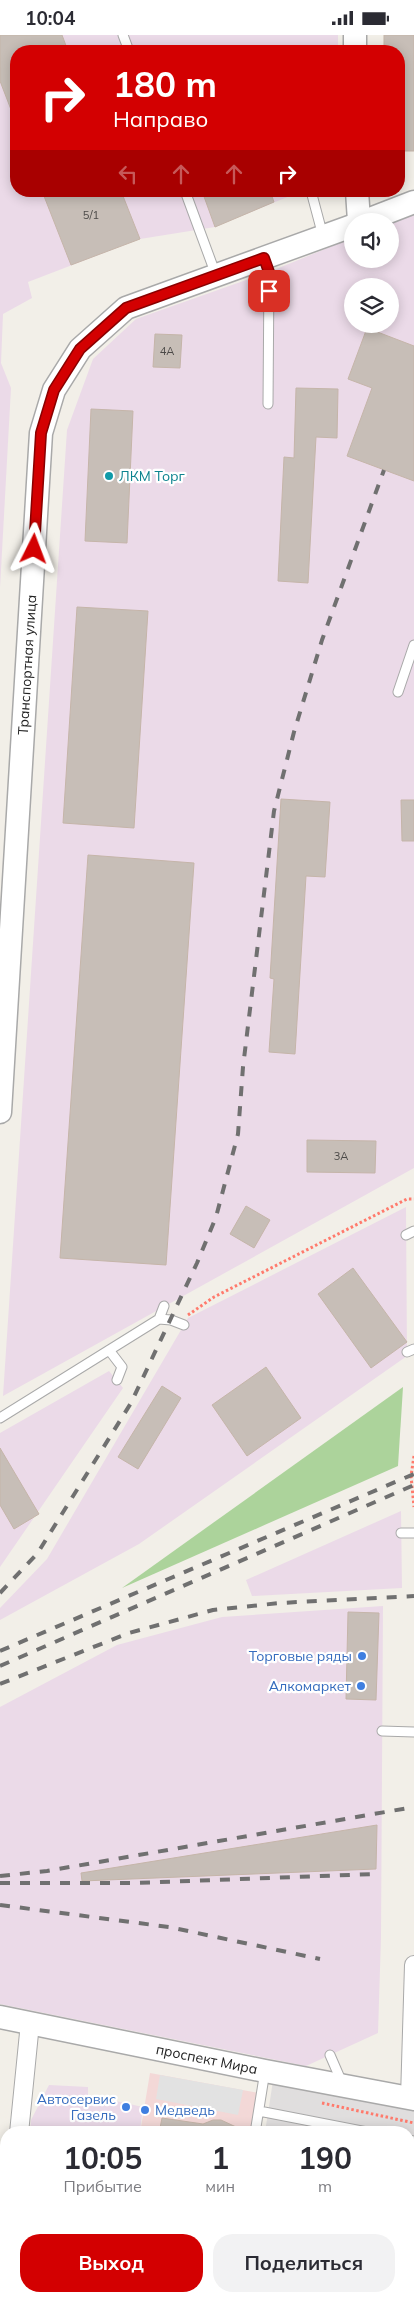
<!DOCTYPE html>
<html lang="ru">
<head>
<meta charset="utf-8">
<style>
	body { margin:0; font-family:Mulish,sans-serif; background:#f2f2f3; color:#2b2b33; height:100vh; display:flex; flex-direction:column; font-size:19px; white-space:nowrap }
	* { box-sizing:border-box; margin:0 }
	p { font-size:16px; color:#7c7c81 }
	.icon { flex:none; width:28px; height:28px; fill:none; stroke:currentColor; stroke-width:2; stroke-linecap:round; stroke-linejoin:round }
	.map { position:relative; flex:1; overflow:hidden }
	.panel { position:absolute; left:0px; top:2091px; width:415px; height:176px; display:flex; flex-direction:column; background:#fff; border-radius:20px 20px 0 0; box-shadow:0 2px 12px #0003 }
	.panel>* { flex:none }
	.banner { position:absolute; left:10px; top:10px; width:395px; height:152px; border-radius:20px; box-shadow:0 2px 12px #0003; background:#d30001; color:#fff; overflow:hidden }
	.buttons { position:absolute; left:344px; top:178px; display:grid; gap:10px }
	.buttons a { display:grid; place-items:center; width:55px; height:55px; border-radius:50%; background:#fff; box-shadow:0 2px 12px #0003; font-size:25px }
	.pin { position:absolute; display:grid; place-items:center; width:42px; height:42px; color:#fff; margin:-21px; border-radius:10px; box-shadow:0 2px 8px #0006 }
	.me { position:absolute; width:55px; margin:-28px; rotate:3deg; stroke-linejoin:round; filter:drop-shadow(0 0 4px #0008) }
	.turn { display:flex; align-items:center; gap:18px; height:105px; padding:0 20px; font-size:22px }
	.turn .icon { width:65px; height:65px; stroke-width:2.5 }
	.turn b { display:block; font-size:35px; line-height:42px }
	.lanes { display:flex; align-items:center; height:48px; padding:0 20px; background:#0003; justify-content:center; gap:25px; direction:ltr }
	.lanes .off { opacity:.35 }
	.eta { display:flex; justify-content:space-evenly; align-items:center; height:85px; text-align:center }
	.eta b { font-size:30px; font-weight:700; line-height:35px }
	.action { display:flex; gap:10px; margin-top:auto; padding:10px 20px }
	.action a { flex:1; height:58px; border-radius:20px; background:#d30001; color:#fff; font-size:20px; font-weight:700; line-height:58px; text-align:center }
	.action a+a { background:#f2f2f3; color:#2b2b33 }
	.status { display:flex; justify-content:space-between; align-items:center; height:35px; padding:0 25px; background:#fff; direction:ltr }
	.status svg { height:14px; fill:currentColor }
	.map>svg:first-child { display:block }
</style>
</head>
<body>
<div class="status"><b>10:04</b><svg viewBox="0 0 49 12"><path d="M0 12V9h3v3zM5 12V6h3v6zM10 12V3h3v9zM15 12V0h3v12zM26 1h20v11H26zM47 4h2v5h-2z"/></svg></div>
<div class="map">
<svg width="414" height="2267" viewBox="0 0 414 2267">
	<rect width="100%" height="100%" fill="#f2efe8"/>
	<path fill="#e0dede" d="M273,2046L414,2073V2267H125V2261H409V2098L265,2097Z"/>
	<path fill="#f3d8d7" d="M150,2038L259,2058L252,2097L140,2098Z"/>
	<path fill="#ebdae8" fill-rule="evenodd" d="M0,0H338V16H16V156H302L215,192L140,204L28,247L32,263L3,279L1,328L11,353L0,553Z
		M414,178V1133L3,1361L67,395L93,324L136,284L269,237L352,203V224H390V187ZM352,251H390V289H352Z
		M406,1172L407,1321L139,1509L0,1585V1573L47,1524L188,1283Z
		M109,1336L123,1353L0,1532V1398Z
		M401,1476L402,1553L252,1561L246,1545Z
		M383,1571L381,1902L378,1998L306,2031L0,1969V1672L117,1610L222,1582Z
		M49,2050L88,2052V2060L143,2072L140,2096L127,2093L126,2098L30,2097L31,2085Z
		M12,2261H122L121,2267H11Z"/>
	<path fill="#acd39b" d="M403,1352L398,1431L122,1553Z"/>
	<path fill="#83e4be" d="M347,2261H380L399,2266L346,2267Z"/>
	<path fill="#e2e2e2" d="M160,2040L243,2055L238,2080L156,2064Z"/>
	<path fill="#c7beb7" stroke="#c5b5a9" d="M0,0H62L68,16H16L15,85L0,46Z
		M384,0H414V116H399V16H384Z
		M42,156H121L140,204L71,230Z
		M202,156H270L274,167L215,192Z
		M367,293L414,311V446L347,421L372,353L348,344Z
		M155,299L182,300L180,333L153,332Z
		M296,353L338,354L337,403L316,402L308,548L278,546L284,422L294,423Z
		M91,374L133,376L127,508L85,506Z
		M77,572L148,576L134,793L63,788Z
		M281,764L330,767L325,842L306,841L295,1019L269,1017L274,944L270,943Z
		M401,765H414V806H402Z
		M88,820L194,828L166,1230L60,1223Z
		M307,1105L376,1106L375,1138L307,1137Z
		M246,1171L270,1185L254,1213L230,1199Z
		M353,1233L407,1307L371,1333L318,1259Z
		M266,1332L301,1383L247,1421L212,1370Z
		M162,1351L181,1363L138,1434L118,1422Z
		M0,1413L39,1479L14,1494L0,1470Z
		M348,1577L379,1578L376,1665L346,1664Z
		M377,1790L376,1834L82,1846L81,1838Z
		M162,2083L203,2089L213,2085H221L249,2098H159Z"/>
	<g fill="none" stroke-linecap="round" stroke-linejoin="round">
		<g stroke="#a9a9a9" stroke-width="11">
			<path id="service" d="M123,0L129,16
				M185,156L216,240
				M311,156L323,201
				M264,223L269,237L268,369
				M398,657L414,610
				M406,1200L414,1196
				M159,1284L171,1285L184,1290
				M109,1315L122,1332L117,1345
				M407,1317L414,1314
				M0,1383L159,1284L164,1271
				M401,1498H414
				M382,1696L414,1697
				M330,2020L343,2050
				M259,2076L372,2098
				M255,2098L265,2036
				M409,2105L414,2106
				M409,2192L414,2193
				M225,2267L226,2261
				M319,2267L320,2261"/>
		</g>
		<g stroke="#a9a9a9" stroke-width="20">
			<path id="minor" d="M410,2063L414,1930
				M19,2098L30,1988
				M0,2265L6,2209"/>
		</g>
		<g stroke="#a9a9a9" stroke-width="25">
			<g id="tertiary">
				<path d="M355,0V16"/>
				<path d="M357,156L359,186"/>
				<path d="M365,186L414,167"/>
				<path id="s1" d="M0,1077L41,398L54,355L80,314L126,273L352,191"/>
				<path id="s2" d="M0,1982L265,2036L414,2064"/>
			</g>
		</g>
		<path stroke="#ff7a6c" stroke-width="3" stroke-dasharray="2.5 2.5" stroke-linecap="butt" d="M188,1280L214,1262L407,1164H414
			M414,1421L411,1441L414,1472
			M322,2068L414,2088
			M409,2173L414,2174
			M179,2261L196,2267
			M240,2267L241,2261
			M305,2267L306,2261"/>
		<use href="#service" stroke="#fff" stroke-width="9"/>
		<use href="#minor" stroke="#fff" stroke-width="18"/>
		<use href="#tertiary" stroke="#fff" stroke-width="22"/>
		<path stroke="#707070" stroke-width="4" stroke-dasharray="10 10" stroke-linecap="butt" d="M0,1558L37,1519L131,1368L197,1228L216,1182L238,1099L243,1032L274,776L294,697L322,605L384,435
			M0,1616L414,1439
			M0,1631L414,1450
			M0,1649L129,1598L213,1575L280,1568L414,1561
			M0,1841L47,1836L414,1772
			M0,1848H136L374,1839
			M0,1870L169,1892L320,1924"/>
	</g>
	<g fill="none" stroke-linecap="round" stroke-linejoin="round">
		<g stroke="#890001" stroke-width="12">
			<path id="route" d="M34,514L41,398L54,355L80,314L126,273L264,223L269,237V256"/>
		</g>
		<use href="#route" stroke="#d30001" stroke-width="9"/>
	</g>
	<circle fill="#0f9aa8" stroke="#fff" stroke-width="2" cx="109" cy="441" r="5"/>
	<g fill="#3f7fe0" stroke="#fff" stroke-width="2">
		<circle cx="362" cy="1621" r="5"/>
		<circle cx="361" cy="1651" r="5"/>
		<circle cx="126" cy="2072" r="5"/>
		<circle cx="145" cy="2075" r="5"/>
	</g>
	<g text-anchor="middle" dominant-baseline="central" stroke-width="4.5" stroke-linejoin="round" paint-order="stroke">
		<g font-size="11" fill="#4b4947">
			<text x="91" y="180">5/1</text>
			<text x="167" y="316">4А</text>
			<text x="341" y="1121">3А</text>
		</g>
		<g font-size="14" fill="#0d838f" stroke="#fff" text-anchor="start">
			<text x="119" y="441">ЛКМ Торг</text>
		</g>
		<g font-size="14" fill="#222" stroke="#fff">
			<text stroke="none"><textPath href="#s1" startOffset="448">Транспортная улица</textPath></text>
			<text stroke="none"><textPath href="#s2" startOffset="211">проспект Мира</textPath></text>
		</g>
		<g font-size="14" fill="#366cbe" stroke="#fff" text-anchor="end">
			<text x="352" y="1621">Торговые ряды</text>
			<text x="351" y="1651">Алкомаркет</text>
			<text x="116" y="2064">Автосервис<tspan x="116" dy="16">Газель</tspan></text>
			<text x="155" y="2075" text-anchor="start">Медведь</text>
		</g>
	</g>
</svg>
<div class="buttons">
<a><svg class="icon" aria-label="sound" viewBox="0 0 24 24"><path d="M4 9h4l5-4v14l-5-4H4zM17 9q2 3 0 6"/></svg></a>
<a><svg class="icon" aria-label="layers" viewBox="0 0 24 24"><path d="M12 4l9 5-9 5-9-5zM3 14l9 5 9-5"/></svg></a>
</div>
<div class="pin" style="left:269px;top:256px;background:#d93025"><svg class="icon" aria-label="arrive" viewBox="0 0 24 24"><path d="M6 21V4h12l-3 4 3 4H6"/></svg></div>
<svg class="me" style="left:34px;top:514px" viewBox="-20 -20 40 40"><path d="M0-17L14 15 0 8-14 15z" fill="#d30001" stroke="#fff" stroke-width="4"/></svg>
<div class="banner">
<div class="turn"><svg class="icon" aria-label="right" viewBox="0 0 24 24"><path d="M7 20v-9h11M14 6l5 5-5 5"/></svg><div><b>180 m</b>Направо</div></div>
<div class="lanes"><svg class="icon off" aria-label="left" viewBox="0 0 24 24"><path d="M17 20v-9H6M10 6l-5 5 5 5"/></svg><svg class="icon off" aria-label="ahead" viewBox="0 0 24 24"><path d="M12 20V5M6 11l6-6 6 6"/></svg><svg class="icon off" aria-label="ahead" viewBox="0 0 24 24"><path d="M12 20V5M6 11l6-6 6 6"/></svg><svg class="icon" aria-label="right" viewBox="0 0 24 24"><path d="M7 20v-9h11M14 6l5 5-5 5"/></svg></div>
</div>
<section class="panel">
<div class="eta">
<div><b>10:05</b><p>Прибытие</p></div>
<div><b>1</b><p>мин</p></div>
<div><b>190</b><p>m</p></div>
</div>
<div class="action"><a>Выход</a><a>Поделиться</a></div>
</section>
</div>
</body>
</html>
